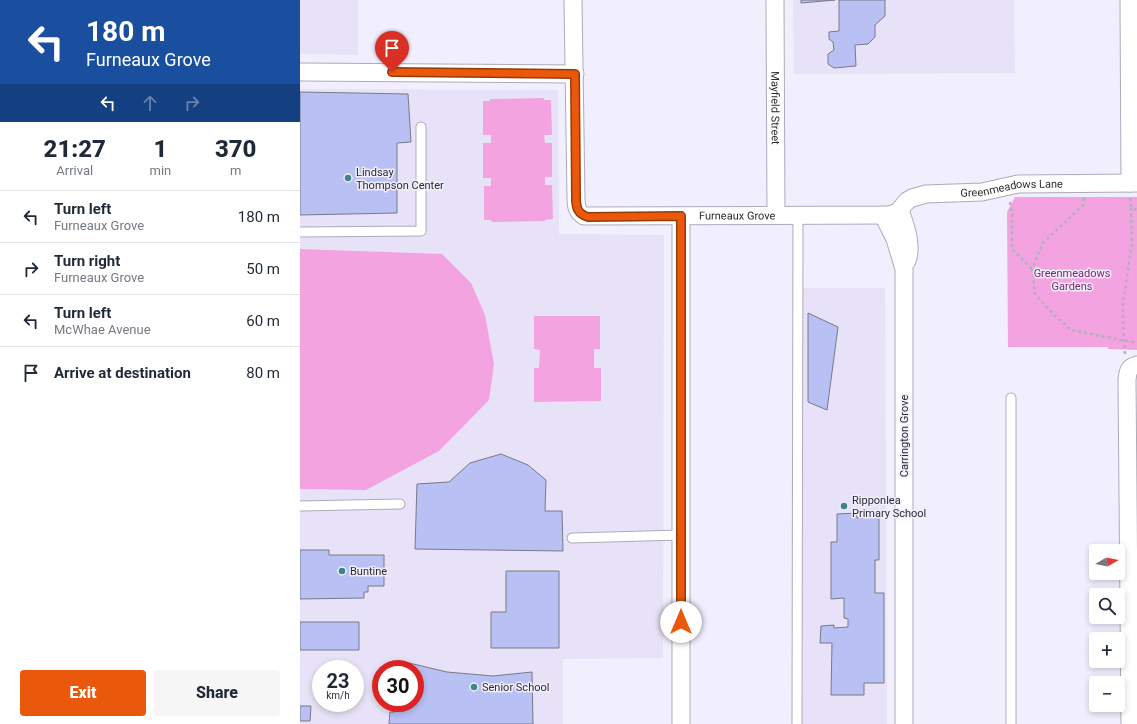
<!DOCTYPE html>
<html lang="en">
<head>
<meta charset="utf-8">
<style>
	body { margin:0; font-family:Roboto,sans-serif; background:#f6f6f7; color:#1f2937; height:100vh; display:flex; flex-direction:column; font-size:15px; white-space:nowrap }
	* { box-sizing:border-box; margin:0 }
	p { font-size:13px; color:#747a83 }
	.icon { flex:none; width:22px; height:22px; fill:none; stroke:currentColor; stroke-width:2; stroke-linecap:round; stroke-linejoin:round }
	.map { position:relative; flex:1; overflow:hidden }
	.sheet { display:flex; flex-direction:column; background:#fff; width:300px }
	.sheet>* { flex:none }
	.hud { background:#1a4fa0; color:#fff; overflow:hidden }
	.needle { width:26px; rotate:81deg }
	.controls { position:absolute; left:789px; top:544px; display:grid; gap:8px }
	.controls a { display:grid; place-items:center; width:36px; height:36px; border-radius:4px; background:#fff; box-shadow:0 2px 6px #0003; font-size:20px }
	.speed { position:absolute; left:12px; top:660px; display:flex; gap:8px; font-size:20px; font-weight:700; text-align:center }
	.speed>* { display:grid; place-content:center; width:52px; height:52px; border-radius:50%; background:#fff; box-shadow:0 2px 6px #0003; line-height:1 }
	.speed small { font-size:10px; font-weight:400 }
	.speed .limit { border:6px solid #d22; background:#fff; color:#111 }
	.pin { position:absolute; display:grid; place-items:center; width:34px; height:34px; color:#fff; margin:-41px -17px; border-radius:50% 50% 50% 0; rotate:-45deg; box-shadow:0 0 4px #0007 }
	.pin .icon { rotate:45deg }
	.me { position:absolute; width:44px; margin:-22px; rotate:0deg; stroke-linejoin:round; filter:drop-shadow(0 0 3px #0008) }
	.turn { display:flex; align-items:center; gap:14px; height:84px; padding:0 20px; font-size:18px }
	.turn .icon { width:52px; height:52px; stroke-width:2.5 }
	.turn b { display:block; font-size:28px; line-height:34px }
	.lanes { display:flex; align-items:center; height:38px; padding:0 20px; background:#0003; justify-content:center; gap:20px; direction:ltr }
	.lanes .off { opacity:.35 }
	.eta { display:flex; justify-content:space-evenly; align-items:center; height:68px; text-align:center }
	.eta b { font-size:24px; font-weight:800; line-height:28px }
	.button { display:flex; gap:8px; margin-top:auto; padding:8px 20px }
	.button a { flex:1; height:46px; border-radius:4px; background:#ea580c; color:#fff; font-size:16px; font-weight:800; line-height:46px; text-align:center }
	.button a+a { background:#f6f6f7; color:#1f2937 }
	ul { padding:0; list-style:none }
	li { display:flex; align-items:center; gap:12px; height:52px; padding:0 20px; border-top:1px solid #e0e1e3 }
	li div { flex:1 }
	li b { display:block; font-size:15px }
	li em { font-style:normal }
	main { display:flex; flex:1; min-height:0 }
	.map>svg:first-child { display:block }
</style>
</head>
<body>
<main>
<section class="sheet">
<div class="hud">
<div class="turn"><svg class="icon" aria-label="left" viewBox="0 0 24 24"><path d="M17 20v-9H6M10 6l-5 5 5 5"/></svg><div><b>180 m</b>Furneaux Grove</div></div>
<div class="lanes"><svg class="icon" aria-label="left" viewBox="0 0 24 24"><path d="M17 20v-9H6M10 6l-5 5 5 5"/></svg><svg class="icon off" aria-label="ahead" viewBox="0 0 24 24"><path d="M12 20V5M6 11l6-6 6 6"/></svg><svg class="icon off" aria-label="right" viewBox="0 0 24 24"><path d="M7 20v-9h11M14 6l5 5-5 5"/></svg></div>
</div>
<div class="eta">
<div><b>21:27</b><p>Arrival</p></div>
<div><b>1</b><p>min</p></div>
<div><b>370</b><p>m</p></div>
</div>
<ul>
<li><svg class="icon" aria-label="left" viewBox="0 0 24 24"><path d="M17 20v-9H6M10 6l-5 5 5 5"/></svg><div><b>Turn left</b><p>Furneaux Grove</p></div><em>180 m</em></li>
<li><svg class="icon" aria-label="right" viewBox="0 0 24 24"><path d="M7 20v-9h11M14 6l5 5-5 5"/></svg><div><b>Turn right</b><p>Furneaux Grove</p></div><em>50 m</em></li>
<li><svg class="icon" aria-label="left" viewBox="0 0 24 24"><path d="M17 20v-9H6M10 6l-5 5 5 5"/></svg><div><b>Turn left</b><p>McWhae Avenue</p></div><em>60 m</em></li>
<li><svg class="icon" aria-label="arrive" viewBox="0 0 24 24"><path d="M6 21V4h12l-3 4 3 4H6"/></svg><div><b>Arrive at destination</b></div><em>80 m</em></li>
</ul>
<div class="button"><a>Exit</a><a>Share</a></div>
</section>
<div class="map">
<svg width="837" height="724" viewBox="0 0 837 724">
	<rect width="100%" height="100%" fill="#f1eefd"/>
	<path fill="#e7e2f7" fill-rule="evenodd" d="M0,0H58V55L0,54Z
		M493,0H714L715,73L494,74Z
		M0,89L258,90L259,234L364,235L363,658L263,659V724H0ZM21,669H55V703H21ZM81,669H115V703H81Z
		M501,288H585L587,724H502Z"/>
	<path fill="#f4a3e1" d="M244,98V100H251L252,135H244L245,143H252V177H245V185H252L253,219L245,220V221L192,222L191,220H184V186H191V178H183V143H191V135H183V101H190V99Z
		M715,197H837V350L808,349V347H708L707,212Z
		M0,249L142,254L171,283L185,315L194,364L189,400L139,451L66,490L0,489Z
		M234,316H300V349H294V368H301V401L234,402V368H239L240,350L234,349Z"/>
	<path fill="#b8c0f4" stroke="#787a87" d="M501,0H535L501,3Z
		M539,0H585V16L575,25V37L568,44L555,45L556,66L534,68L528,64V54L534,50L533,42L529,39V32L539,31Z
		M0,92L108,94L111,142L97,143V213L0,215Z
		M508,313L538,327L527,410L508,402Z
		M201,454L228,465L246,480L245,511H262L263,551L115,549L117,484L149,482L170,463Z
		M556,513L557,518L579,517V560H575V593H584V683H564V695H531L532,643H520L521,626L534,625V628L548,627V619L544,618V598L531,599V542H537V514Z
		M0,550H29V555H84V586H68V592H64V598L0,599Z
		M206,571H259V648H191V612H206Z
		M0,622H59V650H0Z
		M105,662L147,672L193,676L232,672L233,724H89L90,712H95L96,703H115V669H104Z
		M0,706H11L10,721H0Z"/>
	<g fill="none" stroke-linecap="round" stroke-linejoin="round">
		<g stroke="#aeabb9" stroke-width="11">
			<path id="service" d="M0,232L121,231V127
				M0,506L100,504
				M272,538L381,535
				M497,724L498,215
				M711,724V398"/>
		</g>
		<g stroke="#aeabb9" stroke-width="19">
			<g id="minor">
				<path id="s1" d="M273,0L276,198C276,206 277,212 284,216L589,215L598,212L607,201L612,198L626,194L682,192L718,184L837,183"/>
				<path id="s2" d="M475,0L476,215"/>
				<path d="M829,0L830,183"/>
				<path d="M0,72L275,74"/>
				<path d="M600,210C605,225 613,245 607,261"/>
				<path d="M583,215L595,239L604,269V724"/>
				<path d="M381,724V217"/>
				<path d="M830,724L827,380C828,372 828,367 837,365"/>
			</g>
		</g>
		<path stroke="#b3b0bc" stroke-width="2.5" stroke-dasharray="3 3" stroke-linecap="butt" d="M784,198L783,205L743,243L732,269L735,294L750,311L771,330L837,343
			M830,198L831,207L837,210
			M710,202L712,212V249L732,269
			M825,354L823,321V303L832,243L831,207"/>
		<use href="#service" stroke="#fff" stroke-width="9"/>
		<use href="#minor" stroke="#fff" stroke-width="17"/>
	</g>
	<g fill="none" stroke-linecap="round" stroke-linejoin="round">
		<g stroke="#983908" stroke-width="10">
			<path id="route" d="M92,72L275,74L276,198C276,208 278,214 288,217L381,216V622"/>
		</g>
		<use href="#route" stroke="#ea580c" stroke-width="7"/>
	</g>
	<g fill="#3d8589" stroke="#f1eefd" stroke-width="1.5">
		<circle cx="48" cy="178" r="4"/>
		<circle cx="544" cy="506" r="4"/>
		<circle cx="42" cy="571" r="4"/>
		<circle cx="174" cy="687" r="4"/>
	</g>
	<g text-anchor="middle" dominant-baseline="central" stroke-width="3" stroke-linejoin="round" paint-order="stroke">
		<g font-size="11" fill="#2d2b31" stroke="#f1eefd">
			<text stroke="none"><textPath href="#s2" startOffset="108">Mayfield Street</textPath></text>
			<text stroke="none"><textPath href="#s1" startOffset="654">Greenmeadows Lane</textPath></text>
			<text stroke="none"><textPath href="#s1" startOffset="372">Furneaux Grove</textPath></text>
			<text transform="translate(604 436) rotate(-90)">Carrington Grove</text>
		</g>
		<g font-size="11" fill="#2d2b31" stroke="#f1eefd" text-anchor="start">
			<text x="56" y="172">Lindsay<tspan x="56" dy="13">Thompson Center</tspan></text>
			<text x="552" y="500">Ripponlea<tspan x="552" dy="13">Primary School</tspan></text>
			<text x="50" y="571">Buntine</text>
			<text x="182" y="687">Senior School</text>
		</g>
		<g font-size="11" fill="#802470" stroke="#f1eefd">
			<text x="772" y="273">Greenmeadows<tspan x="772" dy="13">Gardens</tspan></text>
		</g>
	</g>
</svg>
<div class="controls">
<a><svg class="needle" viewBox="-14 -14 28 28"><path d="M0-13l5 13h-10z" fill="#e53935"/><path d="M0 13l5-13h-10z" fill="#747a83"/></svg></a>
<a><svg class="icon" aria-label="search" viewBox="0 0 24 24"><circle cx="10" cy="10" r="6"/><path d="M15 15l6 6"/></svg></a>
<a>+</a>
<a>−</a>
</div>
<div class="speed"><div>23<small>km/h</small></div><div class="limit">30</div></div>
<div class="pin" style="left:92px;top:72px;background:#d93025"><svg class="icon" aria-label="arrive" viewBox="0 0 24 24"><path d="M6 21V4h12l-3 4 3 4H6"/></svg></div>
<svg class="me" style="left:381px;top:622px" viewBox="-20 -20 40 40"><circle r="19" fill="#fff"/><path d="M0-13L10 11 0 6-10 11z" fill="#ea580c"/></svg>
</div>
</main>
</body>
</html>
